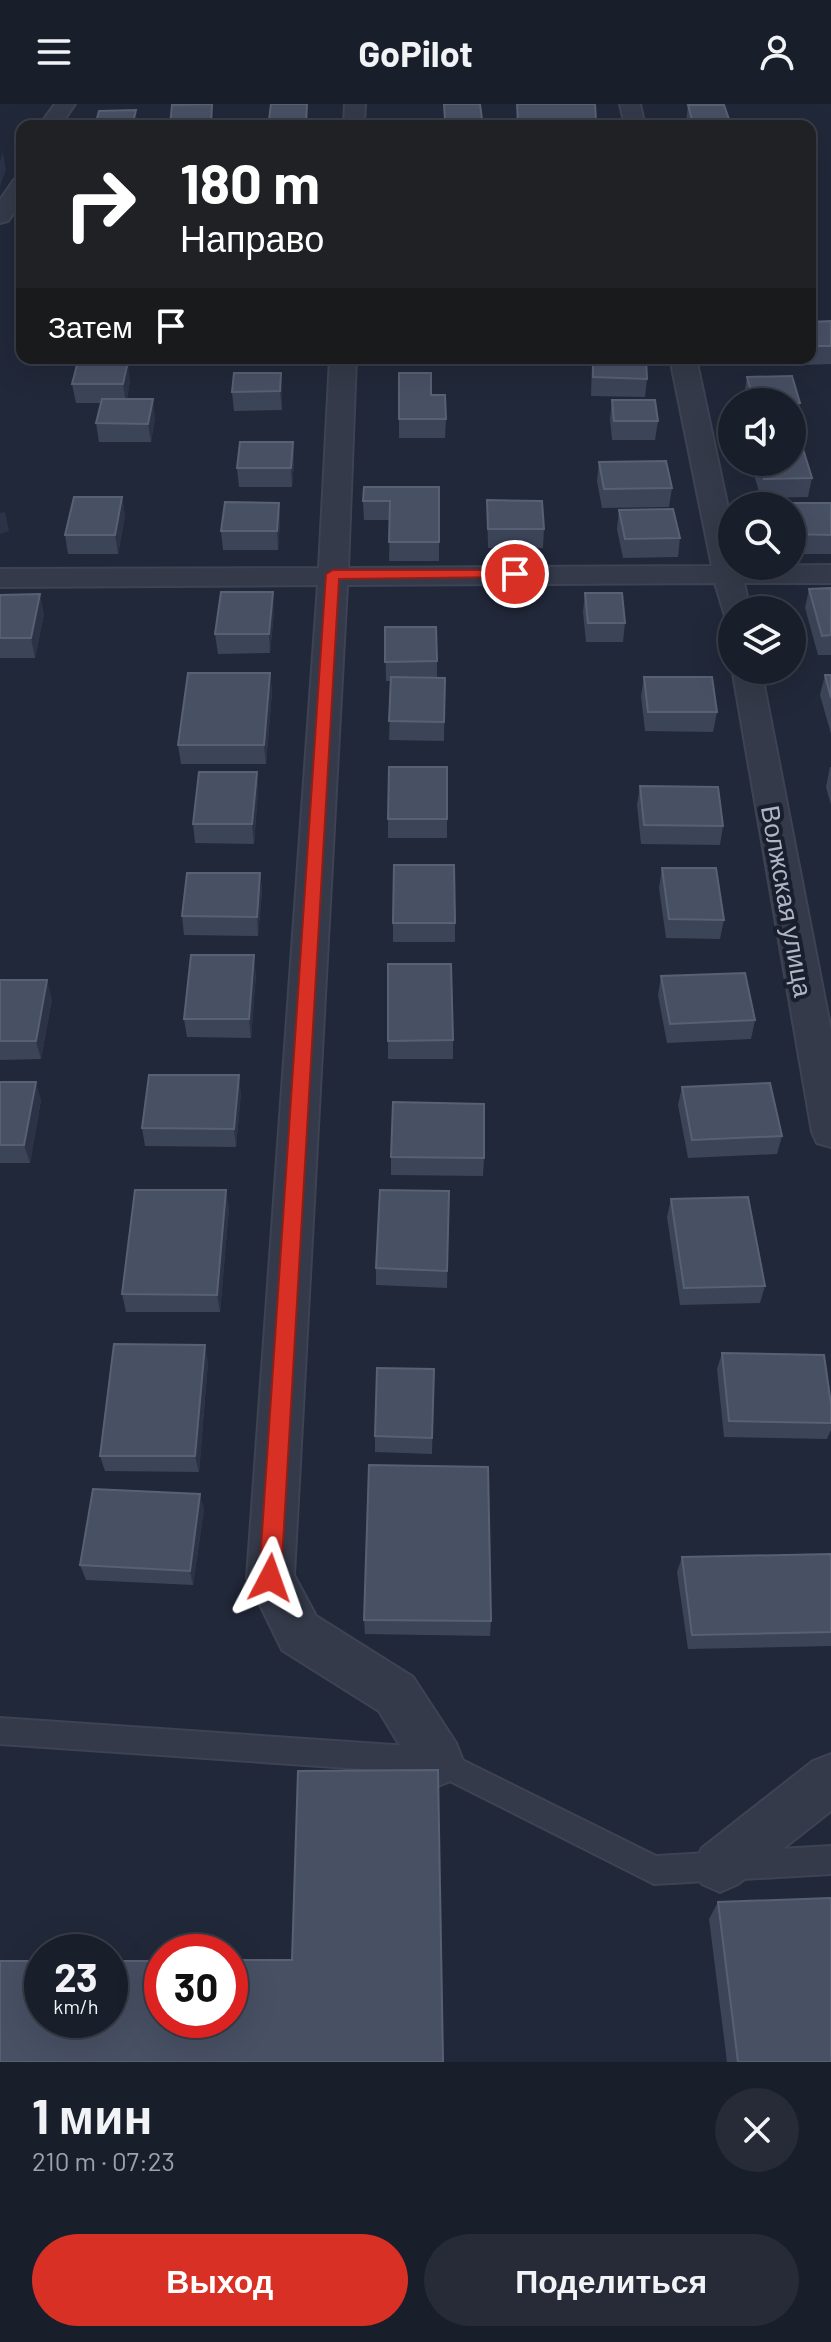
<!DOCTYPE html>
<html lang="ru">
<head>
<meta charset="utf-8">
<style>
	body { margin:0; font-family:Barlow,sans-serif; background:#262b37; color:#f1f3f6; height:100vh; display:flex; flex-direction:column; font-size:30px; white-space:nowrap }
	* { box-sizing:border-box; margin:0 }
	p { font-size:26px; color:#9fa2a9 }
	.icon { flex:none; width:44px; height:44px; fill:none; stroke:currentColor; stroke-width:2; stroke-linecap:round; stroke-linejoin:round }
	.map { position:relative; height:1958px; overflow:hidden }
	.side { display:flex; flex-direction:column; background:#191e2b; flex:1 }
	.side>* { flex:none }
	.top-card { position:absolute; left:16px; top:16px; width:800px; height:244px; border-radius:16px; box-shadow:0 8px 32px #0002,0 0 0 2px #373c47; background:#202124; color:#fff; overflow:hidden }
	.controls { position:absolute; left:718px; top:284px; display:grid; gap:16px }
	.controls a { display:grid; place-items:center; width:88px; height:88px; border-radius:50%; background:#191e2b; box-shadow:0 8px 32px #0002,0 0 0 2px #373c47; font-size:40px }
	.speed { position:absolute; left:24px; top:1830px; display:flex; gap:16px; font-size:40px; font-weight:700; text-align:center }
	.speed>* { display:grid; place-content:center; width:104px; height:104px; border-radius:50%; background:#191e2b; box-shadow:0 8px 32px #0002,0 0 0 2px #373c47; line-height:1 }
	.speed small { font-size:20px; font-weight:400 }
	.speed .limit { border:12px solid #d22; background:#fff; color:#111 }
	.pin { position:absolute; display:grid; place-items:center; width:68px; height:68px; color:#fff; margin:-34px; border:4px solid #fff; border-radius:50%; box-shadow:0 2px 8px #0007 }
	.me { position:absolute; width:88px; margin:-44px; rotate:4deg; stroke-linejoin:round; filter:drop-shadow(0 0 6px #0008) }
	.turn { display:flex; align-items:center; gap:28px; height:168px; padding:0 32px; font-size:36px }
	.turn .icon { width:104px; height:104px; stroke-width:2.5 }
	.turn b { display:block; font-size:56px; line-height:68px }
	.then { display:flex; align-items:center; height:76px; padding:0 32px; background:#0003; gap:16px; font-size:30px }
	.round { display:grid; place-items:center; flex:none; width:84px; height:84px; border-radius:42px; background:#262b37 }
	.head { display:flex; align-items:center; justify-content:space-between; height:136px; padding:0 32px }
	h1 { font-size:48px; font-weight:700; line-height:60px }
	.action { display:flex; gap:16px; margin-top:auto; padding:16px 32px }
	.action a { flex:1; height:92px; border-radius:48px; background:#d93025; color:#fff; font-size:32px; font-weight:700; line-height:92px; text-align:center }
	.action a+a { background:#262b37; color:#f1f3f6 }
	header { display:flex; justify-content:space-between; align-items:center; height:104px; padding:0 32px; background:#191e2b; font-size:36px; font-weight:700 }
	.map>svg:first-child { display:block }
</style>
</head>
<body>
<header><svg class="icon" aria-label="menu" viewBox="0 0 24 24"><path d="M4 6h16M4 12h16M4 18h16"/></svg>GoPilot<svg class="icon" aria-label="person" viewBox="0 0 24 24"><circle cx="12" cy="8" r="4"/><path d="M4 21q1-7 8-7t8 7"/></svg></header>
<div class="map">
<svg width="831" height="1958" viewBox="0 0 831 1958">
	<rect width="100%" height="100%" fill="#212839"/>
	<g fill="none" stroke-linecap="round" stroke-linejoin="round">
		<g stroke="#3e4353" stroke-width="4">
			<path id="service" d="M0,1614L438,1644L656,1752L831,1742V1770L654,1780L436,1670L0,1640Z"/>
		</g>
		<g stroke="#3e4353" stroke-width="4">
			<path id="minor" d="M55,0H75L60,22H39Z
				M345,0H365L364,22H344Z
				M620,0H640L645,22H625Z
				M22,74V97L8,117L0,119V96L14,76Z
				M330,254H356L348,464L712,462L670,254H696L732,423V462L831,461V479H744L750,506H732V514L725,512L715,479L347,481L294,1471L316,1512L413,1573L456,1639L463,1657L456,1675L438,1682L420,1675L379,1607L282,1546L247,1474L318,481L0,483V465L319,464Z
				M732,564L761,566L831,927V1043L817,1039L812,1028Z
				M831,1650V1707L738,1780L720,1788L702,1780L694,1762L702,1744L813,1657Z"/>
		</g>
		<use href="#service" fill="#343a49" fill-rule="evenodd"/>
		<use href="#minor" fill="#343a49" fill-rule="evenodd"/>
	</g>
	<path fill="#3c4458" d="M307,0L308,22H270L269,16Z
		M444,0L482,15V22H444Z
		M517,0L596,16V22H516Z
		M688,1L730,18V22H687L686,18Z
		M831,217V260L802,261L800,254H810V218Z
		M22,220V254H69V256H20L17,237Z
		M245,254H302L301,262L246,261Z
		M592,254H646L647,275L645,293L591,292Z
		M399,269L431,291L446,315L445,334H399Z
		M747,273L800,299L797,318H792V298H746L744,291Z
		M130,276L127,295L155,314L151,338H99L96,319L101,299H76L72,280Z
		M282,287V306L234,307L232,288Z
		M612,296L658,317L655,336H612L610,315Z
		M293,338L294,357L292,383H239L237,364Z
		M599,358L672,384L669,403L602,404L597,377Z
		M753,358H792L812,374L808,393L761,394L752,364Z
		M439,383V457H389L390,416H364L363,397Z
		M122,393L125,412L118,450H68L65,431Z
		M487,396L544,425L543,444H488Z
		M279,399L280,418L278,446H223L221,427Z
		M780,399H831V450H792V402H780Z
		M619,406L680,434L678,453L623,454L617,425Z
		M831,484V551H818L805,504L809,485Z
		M585,489L625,519L623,538H586L583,508Z
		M0,491L44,510L35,554H0Z
		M274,507L270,549L218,550L215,530Z
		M385,523L437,557V574H445L444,637L389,636L391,577H386Z
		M270,569L272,588L266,660H181L178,641Z
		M825,571H831V630L820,591Z
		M644,573L717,608L713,628L645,627L641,592Z
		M830,663H831V701L826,683Z
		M257,668L258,687L254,740L195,739L193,720Z
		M640,682L723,722L720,741L641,740L637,701Z
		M388,715H447V734H388Z
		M662,764L724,816L720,835L666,834L659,784Z
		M260,769L262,788L258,832L184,831L182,812Z
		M393,819H455V838H393Z
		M388,860L453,936V955H388Z
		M256,870L251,934L187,933L184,915Z
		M661,872L755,916L751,935L667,939L658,891Z
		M0,876L52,895L41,955L0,956Z
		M0,978L41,996L30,1059H0Z
		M682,983L782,1032L777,1050L688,1054L678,1001Z
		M241,989L236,1043L145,1042L142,1024Z
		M391,1053L484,1054L483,1072L391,1071Z
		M449,1087L447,1184L376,1181V1164Z
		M671,1095L765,1182L760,1199L680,1201L667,1113Z
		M229,1104L220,1208H126L122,1190Z
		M722,1249L831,1300V1326L827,1335L724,1333L717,1265Z
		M208,1258L199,1368L105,1367L100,1352Z
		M434,1265L432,1350L375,1348V1332Z
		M204,1405L193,1481L86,1476L80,1461Z
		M831,1450V1542L688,1545L677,1468L682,1453Z
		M364,1516L491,1517L490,1532L365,1530Z
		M718,1798L831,1958H727L709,1815Z"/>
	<path fill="#2c3347" d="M136,6L137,22H132Z
		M3,48L6,66L0,82V57Z
		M128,257L130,276L126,299L123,280Z
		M281,269L282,287V306L280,287Z
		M153,295L155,314L151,338L148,320Z
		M293,338L294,357L292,383L291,364Z
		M122,393L125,412L118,450L115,431Z
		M279,399L280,418L278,446L277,427Z
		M5,408L9,427L0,430V409Z
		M273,488L274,507L270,549L269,530Z
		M40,490L44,510L35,554L31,534Z
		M270,569L272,588L266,660L264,641Z
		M257,668L258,687L254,740L252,720Z
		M260,769L262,788L258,832L257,813Z
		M254,851L256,870L251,934L249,915Z
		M47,876L52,895L41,955L36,937Z
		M239,971L241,989L236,1043L234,1025Z
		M36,978L41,996L30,1059L24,1041Z
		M226,1086L229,1104L220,1208L217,1191Z
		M205,1241L208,1258L199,1368L195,1352Z
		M200,1390L204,1405L193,1481L190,1467Z"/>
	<path fill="#485064" stroke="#586073" stroke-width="2" d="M212,0L211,21L170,22L172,1Z
		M271,0H307L306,16H269Z
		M444,0H480L482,15L445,16Z
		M517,0H595L596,16L518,15Z
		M688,1H724L730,18L693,19Z
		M136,6L132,22H95L99,7Z
		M831,217V242H810V218Z
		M22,220V237H17Z
		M593,254H646L647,275L593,273Z
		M78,257H128L123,280H72Z
		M234,269H281L280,287L232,288Z
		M399,269H431V291H445L446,315H399Z
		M792,272L800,299L754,298L747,273Z
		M102,295H153L148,320L96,319Z
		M612,296H655L658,317H614Z
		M240,338H293L291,364H237Z
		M792,345H803L812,374L764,375L759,358H792Z
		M666,357L672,384L604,385L599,358Z
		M364,383H439V438H389L390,397H363Z
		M74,393H122L115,431H65Z
		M487,396L542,397L544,425H488Z
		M225,398L279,399L277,427H221Z
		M780,399H831V431L792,430V402H781Z
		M673,405L680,434L625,435L619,406Z
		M831,484V531L822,532L809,485Z
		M221,488H273L269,530H215Z
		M585,489H622L625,519H588Z
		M40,490L31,534H0V491Z
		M385,523H436L437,557L385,558Z
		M188,569H270L264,641H178Z
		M825,571H831V594Z
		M391,573L445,574L444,618L389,617Z
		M644,573H712L717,608H648Z
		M389,663H447V715H388Z
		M199,668H257L252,720H193Z
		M640,682L718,683L723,722L644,721Z
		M394,761H454L455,819H393Z
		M662,764H716L724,816L669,815Z
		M187,769H260L257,813L182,812Z
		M191,851H254L249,915H184Z
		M388,860H451L453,936L388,937Z
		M745,869L755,916L670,920L661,872Z
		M0,876H47L36,937H0Z
		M149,971H239L234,1025L142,1024Z
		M0,978H36L24,1041H0Z
		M770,979L782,1032L692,1036L682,983Z
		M393,998L484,1000V1054L391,1053Z
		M135,1086H226L217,1191L122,1190Z
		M380,1086L449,1087L447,1167L376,1164Z
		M748,1093L765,1182L684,1184L671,1095Z
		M114,1240L205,1241L195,1352H100Z
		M722,1249L824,1251L831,1300V1319L729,1317Z
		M377,1264L434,1265L432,1334L375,1332Z
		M369,1361L488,1363L491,1517L364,1516Z
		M93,1385L200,1390L190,1467L80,1461Z
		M831,1450V1528L692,1531L682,1453Z
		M438,1666L443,1958H0V1857H42V1916H110V1857H162V1916H230V1856H292L298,1667Z
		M831,1794V1958H738L718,1798Z"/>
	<path fill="#d93025" stroke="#8d1f18" stroke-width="2" d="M515,466L522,470L520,473L339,475L281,1474L278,1481L270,1484L262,1481L259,1474L326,470L333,466Z"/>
	<g text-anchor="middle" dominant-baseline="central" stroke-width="8" stroke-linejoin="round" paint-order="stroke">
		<g font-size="26" fill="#afb5c6" stroke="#1a1f2e">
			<text transform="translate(788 797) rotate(80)">Волжская улица</text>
		</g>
	</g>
</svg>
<div class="controls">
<a><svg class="icon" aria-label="sound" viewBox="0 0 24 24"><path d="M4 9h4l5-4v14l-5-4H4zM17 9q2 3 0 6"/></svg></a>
<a><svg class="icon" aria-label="search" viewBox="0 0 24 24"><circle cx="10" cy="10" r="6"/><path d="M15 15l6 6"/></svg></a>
<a><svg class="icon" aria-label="layers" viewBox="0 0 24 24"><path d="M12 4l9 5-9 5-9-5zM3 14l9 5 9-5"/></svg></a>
</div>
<div class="speed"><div>23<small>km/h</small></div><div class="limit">30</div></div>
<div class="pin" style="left:515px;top:470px;background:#d93025"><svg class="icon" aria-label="arrive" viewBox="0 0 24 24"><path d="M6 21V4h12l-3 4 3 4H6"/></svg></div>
<svg class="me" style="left:270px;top:1474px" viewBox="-20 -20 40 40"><path d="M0-17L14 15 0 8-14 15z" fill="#d93025" stroke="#fff" stroke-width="4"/></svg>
<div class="top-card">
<div class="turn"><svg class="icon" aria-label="right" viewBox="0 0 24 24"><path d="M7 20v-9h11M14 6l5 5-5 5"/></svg><div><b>180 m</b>Направо</div></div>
<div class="then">Затем<svg class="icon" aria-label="arrive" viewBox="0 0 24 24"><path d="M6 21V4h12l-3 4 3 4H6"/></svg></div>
</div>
</div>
<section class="side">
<div class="head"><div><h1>1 мин</h1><p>210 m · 07:23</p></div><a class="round"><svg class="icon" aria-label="close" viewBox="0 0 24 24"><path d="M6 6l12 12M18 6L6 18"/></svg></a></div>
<div class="action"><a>Выход</a><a>Поделиться</a></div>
</section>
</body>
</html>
